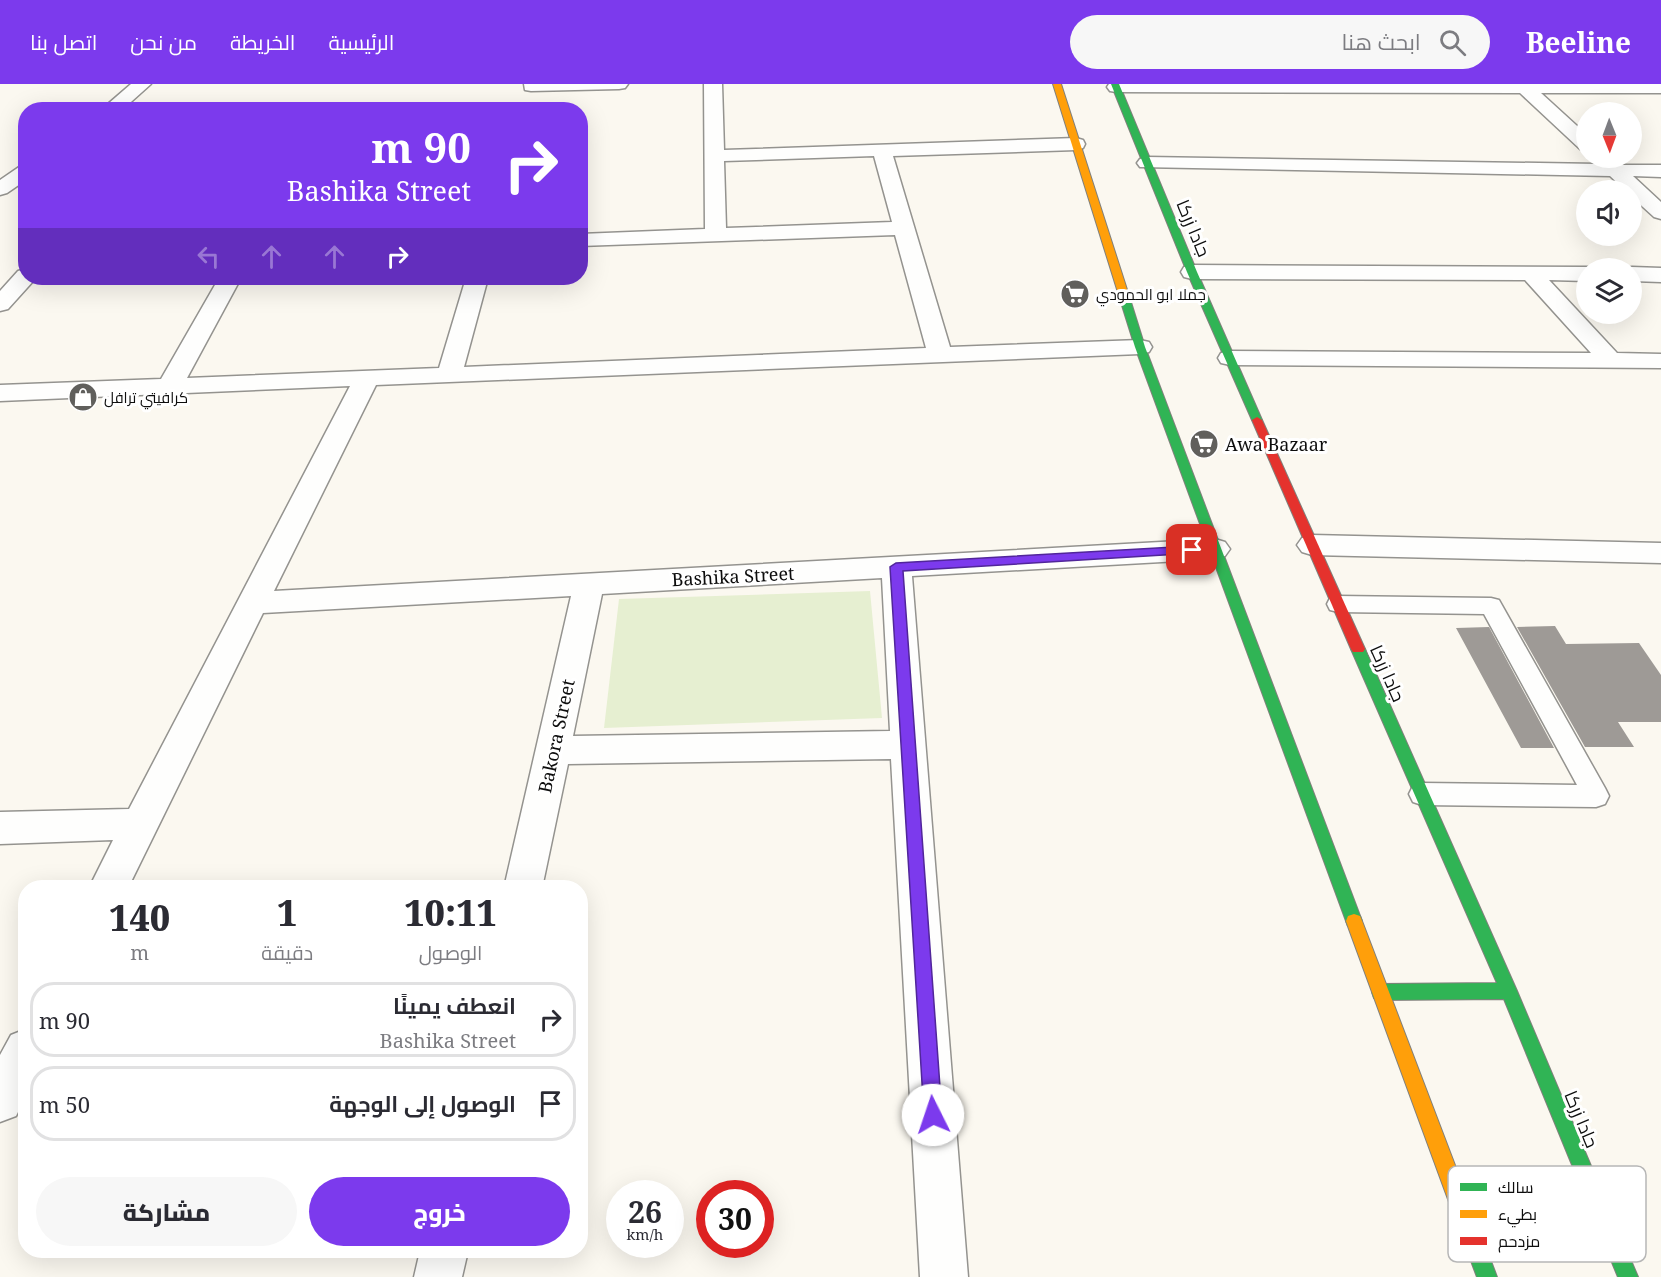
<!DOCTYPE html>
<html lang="ar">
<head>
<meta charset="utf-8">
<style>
	body { margin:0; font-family:"Noto Serif",Cairo,serif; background:#f7f7f7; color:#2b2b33; direction:rtl; height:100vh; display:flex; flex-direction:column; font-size:22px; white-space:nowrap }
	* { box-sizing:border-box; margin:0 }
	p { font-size:20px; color:#7c7c81 }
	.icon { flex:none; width:33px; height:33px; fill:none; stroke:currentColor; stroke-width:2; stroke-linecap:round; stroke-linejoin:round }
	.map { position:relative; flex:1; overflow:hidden; direction:ltr }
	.sheet { position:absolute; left:18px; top:796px; width:570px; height:378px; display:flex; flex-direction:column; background:#fff; border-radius:24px; box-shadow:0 6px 24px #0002; direction:rtl }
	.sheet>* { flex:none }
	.banner { position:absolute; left:18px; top:18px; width:570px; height:183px; border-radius:24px; box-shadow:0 6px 24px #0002; direction:rtl; background:#7c3aed; color:#fff; overflow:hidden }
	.needle { width:39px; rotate:179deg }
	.fabs { position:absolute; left:1576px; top:18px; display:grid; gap:12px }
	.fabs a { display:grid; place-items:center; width:66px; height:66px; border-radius:50%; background:#fff; box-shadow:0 6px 24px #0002; font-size:30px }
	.speed { position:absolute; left:606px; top:1096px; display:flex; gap:12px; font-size:30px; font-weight:700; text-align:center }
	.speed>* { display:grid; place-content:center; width:78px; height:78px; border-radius:50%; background:#fff; box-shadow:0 6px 24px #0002; line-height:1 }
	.speed small { font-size:15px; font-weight:400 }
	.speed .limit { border:9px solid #d22; background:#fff; color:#111 }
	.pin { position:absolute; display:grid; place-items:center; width:51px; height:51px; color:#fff; margin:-26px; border-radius:12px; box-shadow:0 3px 9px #0006 }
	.me { position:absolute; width:66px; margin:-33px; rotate:356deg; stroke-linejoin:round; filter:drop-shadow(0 0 4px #0008) }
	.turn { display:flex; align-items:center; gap:21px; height:126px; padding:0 18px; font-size:27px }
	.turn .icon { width:78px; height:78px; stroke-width:2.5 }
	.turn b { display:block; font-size:42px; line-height:51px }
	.lanes { display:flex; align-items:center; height:57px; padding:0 18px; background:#0003; justify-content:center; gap:30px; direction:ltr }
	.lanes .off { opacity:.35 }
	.eta { display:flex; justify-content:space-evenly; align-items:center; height:102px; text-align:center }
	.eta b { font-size:36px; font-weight:800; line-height:42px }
	.button { display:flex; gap:12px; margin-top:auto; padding:12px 18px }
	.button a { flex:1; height:69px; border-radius:36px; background:#7c3aed; color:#fff; font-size:24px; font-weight:800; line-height:69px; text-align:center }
	.button a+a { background:#f7f7f7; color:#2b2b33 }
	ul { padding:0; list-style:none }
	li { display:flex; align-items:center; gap:18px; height:75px; margin:0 12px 9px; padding:0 6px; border:3px solid #e1e1e2; border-radius:24px }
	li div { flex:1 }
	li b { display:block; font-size:22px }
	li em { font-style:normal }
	header { display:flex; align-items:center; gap:36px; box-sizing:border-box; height:84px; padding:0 30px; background:#7c3aed; color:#fff }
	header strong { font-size:28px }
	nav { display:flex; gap:33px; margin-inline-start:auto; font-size:21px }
	.search { width:420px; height:54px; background:#f7f7f7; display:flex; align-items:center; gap:15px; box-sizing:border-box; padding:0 21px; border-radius:33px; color:#7c7c81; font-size:22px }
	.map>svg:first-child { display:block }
</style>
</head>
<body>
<header>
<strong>Beeline</strong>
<div class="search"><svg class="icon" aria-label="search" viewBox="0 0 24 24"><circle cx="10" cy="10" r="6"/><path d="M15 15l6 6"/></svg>ابحث هنا</div>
<nav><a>الرئيسية</a><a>الخريطة</a><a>من نحن</a><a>اتصل بنا</a></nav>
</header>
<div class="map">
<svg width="1661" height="1193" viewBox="0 0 1661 1193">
	<rect width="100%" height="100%" fill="#fbf8f0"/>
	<path fill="#e6efd1" d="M870,507L882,634L604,644L619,515Z"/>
	<path fill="#9e9a96" d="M1555,542L1566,560L1639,559L1661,591V638H1618L1634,663H1585L1517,543Z
		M1489,543L1554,664H1521L1456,544Z"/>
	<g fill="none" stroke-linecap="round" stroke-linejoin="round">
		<g stroke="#94938f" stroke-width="3">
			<path id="lane" d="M1338,512L1491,514L1499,516L1605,704L1609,712L1605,720L1596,723L1422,721L1413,718L1409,710L1413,702L1422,699L1577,701L1484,530L1338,528L1330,526L1327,520L1330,514Z"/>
		</g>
		<g stroke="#94938f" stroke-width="3">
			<path id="street" d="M131,0H151L122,26H101Z
				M524,0H628L625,4L619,5L531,7L525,6Z
				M704,0H722L724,66L1076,54L1083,56L1085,60L1083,64L1076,66L893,72L950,263L1140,256L1149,258L1152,263L1149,268L1140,270L376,301L274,507L1215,455L1225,458L1230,465L1225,472L1215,475L912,492L968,1193H920L891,675L568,680L542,804H504L571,512L263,529L128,804H89L113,756L0,760V728L129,725L350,302L0,317V301L161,295L219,194H241L187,294L439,284L466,194H488L464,283L926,264L895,151L580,162V150L705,145ZM874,72L892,138L726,144L724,77ZM882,494L890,647L573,652L602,510Z
				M1109,0H1661V9H1541L1587,51V67L1580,65L1520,9L1116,8L1110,7L1107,3Z
				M1147,73L1598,80L1600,75L1608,74L1620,81H1661V93L1633,92L1661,118V135L1654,133L1632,113V106H1625L1610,92L1140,83L1137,79L1140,75Z
				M26,81V96L7,109L0,111V96L19,83Z
				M1192,181L1587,183L1592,184H1587V197L1549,196L1617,269L1661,270V284L1230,281L1221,279L1218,274L1221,269L1230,267L1591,269L1525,196L1192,195L1184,193L1181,188L1184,183Z
				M1632,183L1661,184V198L1632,197V184H1627Z
				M26,185V194H36L8,225L0,227V207L18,187Z
				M1312,451L1661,459V479L1312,471L1302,468L1297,461L1302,454Z
				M26,945V1012L16,1032L0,1038V971L11,951Z
				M420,1167H468L462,1193H414Z"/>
		</g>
		<g stroke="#81807c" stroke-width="2">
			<path id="fast" d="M1111,0H1119L1197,188L1262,336L1261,338L1257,339L1252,336L1187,188Z
				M1122,213L1130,215L1145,263L1362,837L1360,842L1354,844L1348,842L1346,837L1135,263L1120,215Z
				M1358,560L1365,565L1517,907L1638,1193H1618L1504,915L1380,916L1374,914L1372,908L1374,902L1380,900L1497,899L1351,565Z
				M1459,1108L1466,1111L1497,1193H1477L1449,1118L1452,1111Z"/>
		</g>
		<g stroke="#81807c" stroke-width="2">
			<path id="slow" d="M1053,0H1061L1130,215L1128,217L1120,215Z
				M1354,830L1360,832L1362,837L1469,1118L1466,1125L1459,1128L1452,1125L1449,1118L1346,837L1348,832Z"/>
		</g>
		<g stroke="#81807c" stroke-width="2">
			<path id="jam" d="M1257,333L1262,336L1365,565L1363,568H1353L1351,565L1252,336Z"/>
		</g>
		<use href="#lane" fill="#fefefd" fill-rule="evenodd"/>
		<use href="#street" fill="#fefefd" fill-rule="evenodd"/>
		<use href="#fast" fill="#30b455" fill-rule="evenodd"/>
		<use href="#slow" fill="#ff9f0a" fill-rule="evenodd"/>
		<use href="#jam" fill="#e5322d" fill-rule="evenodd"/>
	</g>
	<path fill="#7c3aed" stroke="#51269a" stroke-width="1.5" d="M1192,462L1198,466L1196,469L903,487L942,1031L940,1038L933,1040L926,1038L924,1031L890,483L896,479Z"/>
	<defs>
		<g id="supermarket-disc" transform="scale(1.5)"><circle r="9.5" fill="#605f5c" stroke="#fff"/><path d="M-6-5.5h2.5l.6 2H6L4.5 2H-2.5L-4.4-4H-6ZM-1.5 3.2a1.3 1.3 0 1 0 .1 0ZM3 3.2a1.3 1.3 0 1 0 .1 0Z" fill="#fff"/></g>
		<g id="shop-disc" transform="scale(1.5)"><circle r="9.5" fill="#605f5c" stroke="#fff"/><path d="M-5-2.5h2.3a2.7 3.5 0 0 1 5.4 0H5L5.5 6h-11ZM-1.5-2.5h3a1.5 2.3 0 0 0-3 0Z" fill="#fff"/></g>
	</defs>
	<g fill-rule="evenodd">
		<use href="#supermarket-disc" x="1075" y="210"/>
		<use href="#shop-disc" x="83" y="313"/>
		<use href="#supermarket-disc" x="1204" y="360"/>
	</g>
	<g text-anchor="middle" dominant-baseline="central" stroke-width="6" stroke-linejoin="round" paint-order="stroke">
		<g font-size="15" fill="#0d0d0d" stroke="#fff" text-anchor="start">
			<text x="1096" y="210">جملا ابو الحمودي</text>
			<text x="104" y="313">كرافيتي ترافل</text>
		</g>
		<g font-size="18" fill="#0d0d0d" stroke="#fff">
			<text transform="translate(1194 144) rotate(67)">جادا زرکا</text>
			<text transform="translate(733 492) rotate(-3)">Bashika Street</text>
			<text transform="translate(1388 589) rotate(66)">جادا زرکا</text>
			<text transform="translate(556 652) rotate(-78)">Bakora Street</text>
			<text transform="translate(1582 1035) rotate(67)">جادا زرکا</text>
		</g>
		<g font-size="18" fill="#0d0d0d" stroke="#fff" text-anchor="start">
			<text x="1225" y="360">Awa Bazaar</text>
		</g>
	</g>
	<rect x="1448" y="1082" width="198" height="96" rx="9" fill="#fff" stroke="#b6b6b6" stroke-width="1.5"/>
	<rect x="1460" y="1099" width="27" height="8" fill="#30b455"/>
	<rect x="1460" y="1126" width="27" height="8" fill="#ff9f0a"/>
	<rect x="1460" y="1153" width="27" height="8" fill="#e5322d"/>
	<g font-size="16" fill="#0d0d0d">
		<text x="1498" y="1109">سالك</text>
		<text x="1498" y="1136">بطيء</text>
		<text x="1498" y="1163">مزدحم</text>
	</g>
</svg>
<div class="fabs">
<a><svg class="needle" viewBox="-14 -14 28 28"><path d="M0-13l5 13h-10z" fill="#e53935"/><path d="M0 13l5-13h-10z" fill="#7c7c81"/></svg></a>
<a><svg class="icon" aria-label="sound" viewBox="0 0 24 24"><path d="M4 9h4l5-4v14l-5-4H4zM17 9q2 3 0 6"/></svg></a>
<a><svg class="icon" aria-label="layers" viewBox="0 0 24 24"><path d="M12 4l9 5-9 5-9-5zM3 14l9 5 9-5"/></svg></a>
</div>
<div class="speed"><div>26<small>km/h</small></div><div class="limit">30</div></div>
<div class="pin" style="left:1192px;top:466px;background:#d93025"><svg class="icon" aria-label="arrive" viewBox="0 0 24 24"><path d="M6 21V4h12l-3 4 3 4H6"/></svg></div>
<svg class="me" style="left:933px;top:1031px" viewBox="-20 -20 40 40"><circle r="19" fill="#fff"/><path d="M0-13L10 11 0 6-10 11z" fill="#7c3aed"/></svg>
<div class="banner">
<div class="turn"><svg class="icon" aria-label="right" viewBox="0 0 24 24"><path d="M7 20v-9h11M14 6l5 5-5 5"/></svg><div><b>90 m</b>Bashika Street</div></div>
<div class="lanes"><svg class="icon off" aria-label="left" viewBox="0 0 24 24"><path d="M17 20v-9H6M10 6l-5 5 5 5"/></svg><svg class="icon off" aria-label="ahead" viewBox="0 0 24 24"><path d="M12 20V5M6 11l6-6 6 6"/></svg><svg class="icon off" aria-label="ahead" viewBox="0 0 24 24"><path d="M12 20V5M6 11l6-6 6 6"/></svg><svg class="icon" aria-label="right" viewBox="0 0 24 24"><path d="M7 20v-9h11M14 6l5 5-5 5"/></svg></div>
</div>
<section class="sheet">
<div class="eta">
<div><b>10:11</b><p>الوصول</p></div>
<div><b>1</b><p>دقيقة</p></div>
<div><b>140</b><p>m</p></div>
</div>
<ul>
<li><svg class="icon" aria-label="right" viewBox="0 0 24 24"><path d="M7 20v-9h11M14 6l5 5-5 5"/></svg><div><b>انعطف يمينًا</b><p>Bashika Street</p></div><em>90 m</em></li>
<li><svg class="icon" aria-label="arrive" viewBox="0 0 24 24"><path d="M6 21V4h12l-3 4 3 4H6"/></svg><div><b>الوصول إلى الوجهة</b></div><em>50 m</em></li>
</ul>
<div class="button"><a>خروج</a><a>مشاركة</a></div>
</section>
</div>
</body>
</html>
